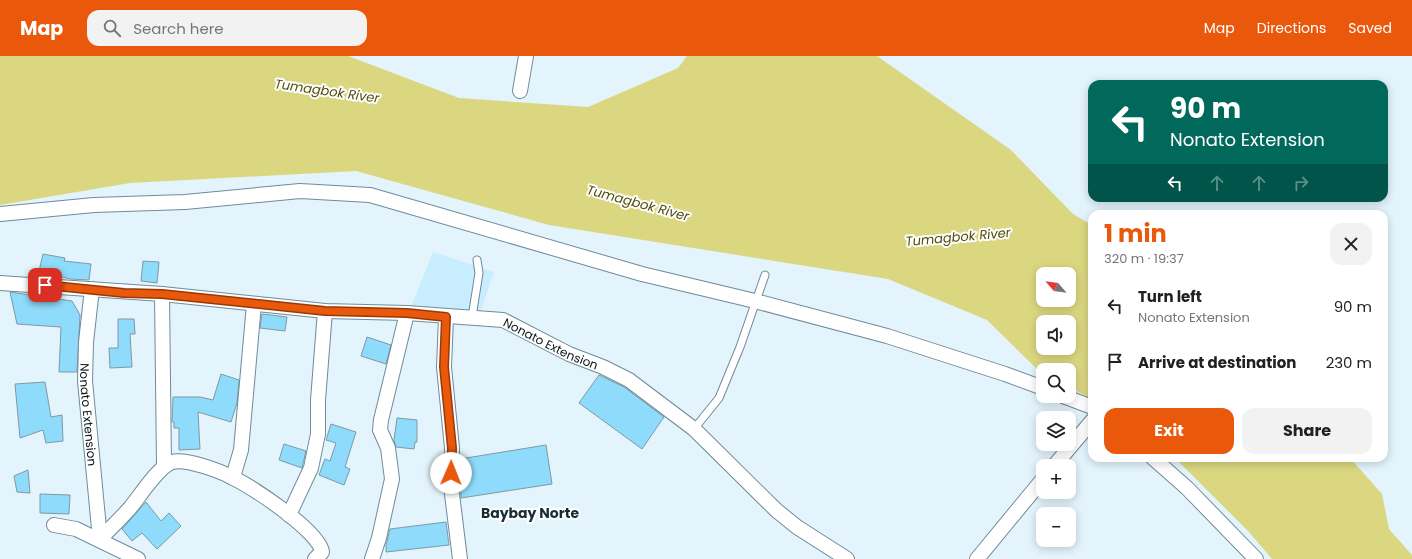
<!DOCTYPE html>
<html lang="en">
<head>
<meta charset="utf-8">
<style>
	body { margin:0; font-family:Poppins,sans-serif; background:#f2f2f2; color:#202124; height:100vh; display:flex; flex-direction:column; font-size:15px; white-space:nowrap }
	* { box-sizing:border-box; margin:0 }
	p { font-size:13px; color:#757577 }
	.icon { flex:none; width:22px; height:22px; fill:none; stroke:currentColor; stroke-width:2; stroke-linecap:round; stroke-linejoin:round }
	.map { position:relative; flex:1; overflow:hidden }
	.sheet { position:absolute; left:1088px; top:154px; width:300px; height:252px; display:flex; flex-direction:column; background:#fff; border-radius:12px; box-shadow:0 2px 10px #0003 }
	.sheet>* { flex:none }
	.banner { position:absolute; left:1088px; top:24px; width:300px; height:122px; border-radius:12px; box-shadow:0 2px 10px #0003; background:#00695c; color:#fff; overflow:hidden }
	.needle { width:26px; rotate:298deg }
	.buttons { position:absolute; left:1036px; top:211px; display:grid; gap:8px }
	.buttons a { display:grid; place-items:center; width:40px; height:40px; border-radius:8px; background:#fff; box-shadow:0 2px 10px #0003; font-size:20px }
	.pin { position:absolute; display:grid; place-items:center; width:34px; height:34px; color:#fff; margin:-17px; border-radius:8px; box-shadow:0 2px 6px #0006 }
	.me { position:absolute; width:44px; margin:-22px; rotate:1deg; stroke-linejoin:round; filter:drop-shadow(0 0 3px #0008) }
	.turn { display:flex; align-items:center; gap:14px; height:84px; padding:0 16px; font-size:18px }
	.turn .icon { width:52px; height:52px; stroke-width:2.5 }
	.turn b { display:block; font-size:28px; line-height:34px }
	.lanes { display:flex; align-items:center; height:38px; padding:0 16px; background:#0003; justify-content:center; gap:20px; direction:ltr }
	.lanes .off { opacity:.35 }
	.round { display:grid; place-items:center; flex:none; width:42px; height:42px; border-radius:12px; background:#f2f2f2 }
	.summary { display:flex; align-items:center; justify-content:space-between; height:68px; padding:0 16px }
	h1 { font-size:24px; font-weight:700; line-height:30px; color:#ea580c }
	.primary-button { display:flex; gap:8px; margin-top:auto; padding:8px 16px }
	.primary-button a { flex:1; height:46px; border-radius:12px; background:#ea580c; color:#fff; font-size:16px; font-weight:700; line-height:46px; text-align:center }
	.primary-button a+a { background:#f2f2f2; color:#202124 }
	ul { padding:0; list-style:none }
	li { display:flex; align-items:center; gap:12px; height:56px; padding:0 16px }
	li div { flex:1 }
	li b { display:block; font-size:15px }
	li em { font-style:normal }
	header { display:flex; align-items:center; gap:24px; box-sizing:border-box; height:56px; padding:0 20px; background:#ea580c; color:#fff }
	header strong { font-size:19px }
	nav { display:flex; gap:22px; margin-inline-start:auto; font-size:14px }
	.search { width:280px; height:36px; background:#f2f2f2; display:flex; align-items:center; gap:10px; box-sizing:border-box; padding:0 14px; border-radius:12px; color:#757577; font-size:15px }
	.map>svg:first-child { display:block }
</style>
</head>
<body>
<header>
<strong>Map</strong>
<div class="search"><svg class="icon" aria-label="search" viewBox="0 0 24 24"><circle cx="10" cy="10" r="6"/><path d="M15 15l6 6"/></svg>Search here</div>
<nav><a>Map</a><a>Directions</a><a>Saved</a></nav>
</header>
<div class="map">
<svg width="1412" height="503" viewBox="0 0 1412 503">
	<rect width="100%" height="100%" fill="#e3f4fc"/>
	<path fill="#c7edfe" d="M433,196L494,216L478,263L407,261Z"/>
	<path fill="#dbd780" fill-rule="evenodd" d="M0,0H348L459,42L588,51L678,12L687,0H877L1011,94L1073,158L1092,169V343L1069,331V314H1043L1042,318L987,264L888,223L549,169L356,115L130,127L0,149ZM1043,218H1069V244H1043ZM1043,266H1069V292H1043Z
		M1175,402H1350L1382,438L1389,473L1412,499V503H1272L1249,476Z"/>
	<path fill="#8fdbfb" stroke="#7e99a5" d="M43,198L65,202L64,205L91,208L89,224L70,223L39,215Z
		M143,205L159,206L157,227L141,225Z
		M10,236L72,245L80,259L77,316H59L61,271L17,268Z
		M262,258L287,261L285,275L260,272Z
		M118,263H134L135,278H130L132,311L110,312L109,292H118Z
		M367,281L391,289L386,308L361,300Z
		M221,318L239,324L237,347L231,366L198,356L200,393L179,394V372H174V366H172L173,341H200L213,344Z
		M599,319L624,331L664,361L642,393L579,347Z
		M45,326L51,361L62,359L63,385L46,387L43,374L20,382L15,328Z
		M397,362L417,364V386H415L414,393L396,391L394,384Z
		M331,368L356,376L345,411L350,413L344,429L319,419L325,403L330,405L336,387L326,384Z
		M284,388L306,395L302,412L279,404Z
		M546,389L552,428L461,442L460,403Z
		M28,414L30,437L17,436L14,420Z
		M40,438L70,439L69,458L40,457Z
		M146,446L161,465L169,457L181,470L157,493L142,477L132,485L122,473Z
		M446,466L449,489L386,496V489L390,473Z"/>
	<g fill="none" stroke-linecap="round" stroke-linejoin="round">
		<g stroke="#708b97" stroke-width="9">
			<path id="lane" d="M472,261L479,217L477,204
				M694,373L719,342L740,291L765,219"/>
		</g>
		<g stroke="#708b97" stroke-width="16">
			<g id="street">
				<path d="M520,35L526,0"/>
				<path d="M0,158L94,149L185,146L300,135L370,139L642,218L755,245L887,280L1005,318L1043,332"/>
				<path id="s1" d="M0,227L162,238L325,255L407,257L503,264L569,298L603,311L629,324L694,373L776,454L797,471L847,503"/>
				<path id="s2" d="M92,233L86,286L85,325L100,483"/>
				<path d="M162,238L164,410"/>
				<path d="M446,261L444,311L452,392L451,430L460,503"/>
				<path d="M1063,340L1092,351"/>
				<path d="M1153,402L1187,432L1256,503"/>
				<path d="M1054,410L1092,365"/>
				<path d="M233,421L241,394L254,248"/>
				<path d="M289,459L311,412L318,378V344L325,255"/>
				<path d="M54,469L76,473L138,503"/>
				<path d="M100,483C110,473 120,463 130,452C140,440 158,411 172,406C185,402 221,415 233,422C253,431 320,476 322,496L315,503"/>
				<path d="M372,503L379,482L392,423L388,392L380,374L381,364L407,257"/>
				<path d="M977,503L1043,423"/>
			</g>
		</g>
		<use href="#lane" stroke="#fff" stroke-width="7"/>
		<use href="#street" stroke="#fff" stroke-width="14"/>
	</g>
	<g fill="none" stroke-linecap="round" stroke-linejoin="round">
		<g stroke="#983908" stroke-width="10">
			<path id="route" d="M45,229L124,237L162,238L325,255L407,257L446,261L444,311L452,392L451,417"/>
		</g>
		<use href="#route" stroke="#ea580c" stroke-width="7"/>
	</g>
	<g text-anchor="middle" dominant-baseline="central" stroke-width="4" stroke-linejoin="round" paint-order="stroke">
		<g font-size="12" fill="#081317" stroke="#fefefe">
			<text stroke="none"><textPath href="#s1" startOffset="558">Nonato Extension</textPath></text>
			<text stroke="none"><textPath href="#s2" startOffset="126">Nonato Extension</textPath></text>
		</g>
		<g font-size="13" font-style="italic" fill="#524e0a" stroke="#fefefe">
			<text transform="translate(327 35) rotate(8)">Tumagbok River</text>
			<text transform="translate(638 147) rotate(15)">Tumagbok River</text>
			<text transform="translate(958 181) rotate(-5)">Tumagbok River</text>
		</g>
		<g font-size="14" font-weight="bold" fill="#142d37" stroke="#fefefe">
			<text x="530" y="457">Baybay Norte</text>
		</g>
	</g>
</svg>
<div class="buttons">
<a><svg class="needle" viewBox="-14 -14 28 28"><path d="M0-13l5 13h-10z" fill="#e53935"/><path d="M0 13l5-13h-10z" fill="#757577"/></svg></a>
<a><svg class="icon" aria-label="sound" viewBox="0 0 24 24"><path d="M4 9h4l5-4v14l-5-4H4zM17 9q2 3 0 6"/></svg></a>
<a><svg class="icon" aria-label="search" viewBox="0 0 24 24"><circle cx="10" cy="10" r="6"/><path d="M15 15l6 6"/></svg></a>
<a><svg class="icon" aria-label="layers" viewBox="0 0 24 24"><path d="M12 4l9 5-9 5-9-5zM3 14l9 5 9-5"/></svg></a>
<a>+</a>
<a>−</a>
</div>
<div class="pin" style="left:45px;top:229px;background:#d93025"><svg class="icon" aria-label="arrive" viewBox="0 0 24 24"><path d="M6 21V4h12l-3 4 3 4H6"/></svg></div>
<svg class="me" style="left:451px;top:417px" viewBox="-20 -20 40 40"><circle r="19" fill="#fff"/><path d="M0-13L10 11 0 6-10 11z" fill="#ea580c"/></svg>
<div class="banner">
<div class="turn"><svg class="icon" aria-label="left" viewBox="0 0 24 24"><path d="M17 20v-9H6M10 6l-5 5 5 5"/></svg><div><b>90 m</b>Nonato Extension</div></div>
<div class="lanes"><svg class="icon" aria-label="left" viewBox="0 0 24 24"><path d="M17 20v-9H6M10 6l-5 5 5 5"/></svg><svg class="icon off" aria-label="ahead" viewBox="0 0 24 24"><path d="M12 20V5M6 11l6-6 6 6"/></svg><svg class="icon off" aria-label="ahead" viewBox="0 0 24 24"><path d="M12 20V5M6 11l6-6 6 6"/></svg><svg class="icon off" aria-label="right" viewBox="0 0 24 24"><path d="M7 20v-9h11M14 6l5 5-5 5"/></svg></div>
</div>
<section class="sheet">
<div class="summary"><div><h1>1 min</h1><p>320 m · 19:37</p></div><a class="round"><svg class="icon" aria-label="close" viewBox="0 0 24 24"><path d="M6 6l12 12M18 6L6 18"/></svg></a></div>
<ul>
<li><svg class="icon" aria-label="left" viewBox="0 0 24 24"><path d="M17 20v-9H6M10 6l-5 5 5 5"/></svg><div><b>Turn left</b><p>Nonato Extension</p></div><em>90 m</em></li>
<li><svg class="icon" aria-label="arrive" viewBox="0 0 24 24"><path d="M6 21V4h12l-3 4 3 4H6"/></svg><div><b>Arrive at destination</b></div><em>230 m</em></li>
</ul>
<div class="primary-button"><a>Exit</a><a>Share</a></div>
</section>
</div>
</body>
</html>
